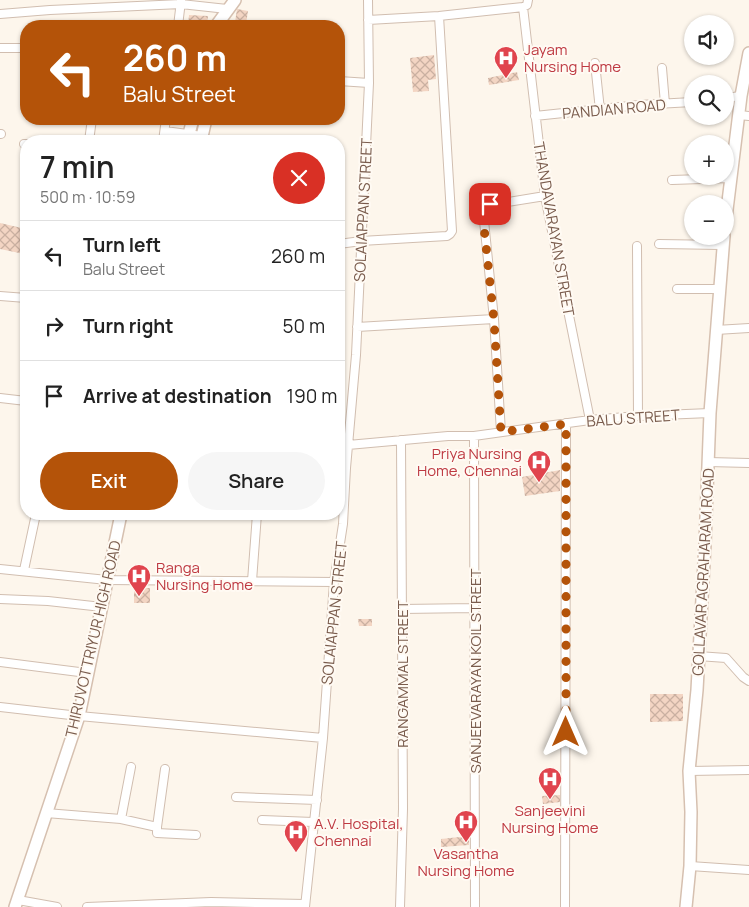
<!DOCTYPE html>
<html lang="en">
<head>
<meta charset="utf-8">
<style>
	body { margin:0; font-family:Manrope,sans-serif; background:#f6f6f6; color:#222; height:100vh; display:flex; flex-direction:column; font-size:19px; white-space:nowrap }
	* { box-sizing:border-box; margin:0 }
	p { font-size:16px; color:#767676 }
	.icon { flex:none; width:28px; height:28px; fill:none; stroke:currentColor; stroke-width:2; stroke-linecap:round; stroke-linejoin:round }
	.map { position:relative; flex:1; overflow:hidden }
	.drawer { position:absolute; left:20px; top:135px; width:325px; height:385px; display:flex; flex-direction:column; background:#fff; border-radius:20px; box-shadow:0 1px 4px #0004 }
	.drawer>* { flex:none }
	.hud { position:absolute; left:20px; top:20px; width:325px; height:105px; border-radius:20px; box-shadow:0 1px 4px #0004; background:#b45309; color:#fff; overflow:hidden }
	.tools { position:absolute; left:684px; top:15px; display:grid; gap:10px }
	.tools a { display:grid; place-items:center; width:50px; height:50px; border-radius:50%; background:#fff; box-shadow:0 1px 4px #0004; font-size:25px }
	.pin { position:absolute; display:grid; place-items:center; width:42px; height:42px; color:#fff; margin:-21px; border-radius:10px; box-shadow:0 2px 8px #0006 }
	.me { position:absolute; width:55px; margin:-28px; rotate:0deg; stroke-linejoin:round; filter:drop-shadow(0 0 4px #0008) }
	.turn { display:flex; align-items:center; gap:18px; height:105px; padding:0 20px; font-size:22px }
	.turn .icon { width:65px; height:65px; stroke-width:2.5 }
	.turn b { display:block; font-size:35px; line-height:42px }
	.round { display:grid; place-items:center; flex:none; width:52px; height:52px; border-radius:26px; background:#f6f6f6 }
	.headline { display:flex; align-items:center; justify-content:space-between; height:85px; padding:0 20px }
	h1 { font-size:30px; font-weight:600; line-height:38px }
	.primary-button { display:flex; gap:10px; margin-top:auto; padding:10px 20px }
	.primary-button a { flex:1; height:58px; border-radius:30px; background:#b45309; color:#fff; font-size:20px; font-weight:600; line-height:58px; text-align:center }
	.primary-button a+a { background:#f6f6f6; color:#222 }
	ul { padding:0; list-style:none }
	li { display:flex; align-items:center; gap:15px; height:70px; padding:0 20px; border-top:1px solid #e0e0e0 }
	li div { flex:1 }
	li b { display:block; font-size:19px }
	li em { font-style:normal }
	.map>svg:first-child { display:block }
</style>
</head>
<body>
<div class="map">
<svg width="749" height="907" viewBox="0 0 749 907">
	<defs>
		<pattern id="building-cross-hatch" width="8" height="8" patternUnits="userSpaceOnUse" patternTransform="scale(1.25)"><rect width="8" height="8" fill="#f3d5c3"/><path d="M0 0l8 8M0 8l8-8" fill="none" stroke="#cab0a1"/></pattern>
	</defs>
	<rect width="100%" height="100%" fill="#fdf6ec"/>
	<path fill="url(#building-cross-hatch)" d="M237,9L248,11L246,24L235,22Z
		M189,15L208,16L207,26H188Z
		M434,55L436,79L428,80L429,91L413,92L410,58Z
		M517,72L519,80L489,85L488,78Z
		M0,223L26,229L24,254L0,249Z
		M560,470V491L525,496L522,477Z
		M134,588H150V603H134Z
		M358,619H372V626H359Z
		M650,694H683V721L650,722Z
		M560,795V802L543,804L542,796Z
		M469,836V845L441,847V839Z"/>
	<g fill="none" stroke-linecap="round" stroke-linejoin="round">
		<g stroke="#d1beb0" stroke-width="10">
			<path id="street" d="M523,7L545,196L590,420
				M0,14L50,10L181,4L227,9
				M368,20L439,16L523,7L527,5L528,0
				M178,26L181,1
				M0,48H24
				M595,63L600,110
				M662,68L665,104
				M339,81L369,83
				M725,98L741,96
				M739,115L749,116
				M535,116L639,105L692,102
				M165,131L202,136
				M0,134H1
				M89,141L92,119
				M163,141L166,119
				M24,144H26
				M672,180L731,178
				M339,244L361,241L447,236L450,234L452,231L439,16
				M659,244L723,245
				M637,246L638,416
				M677,289H719
				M0,296L26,298
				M357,327L494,319
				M716,330L749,328
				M0,398L26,401
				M501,432L494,319L483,211L490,205L545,196
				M474,436L475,907
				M348,445L448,436H474L590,420L638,416L710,413
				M708,462L749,463
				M0,569L107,580L334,582
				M24,570L36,514
				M252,581L257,514
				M0,599L48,601L102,607
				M402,609L475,608
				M698,656L726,658L743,677L749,681
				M0,662L87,673
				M0,707L79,716L323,738
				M689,771L749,770
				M236,797L317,800
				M46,813L121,819L157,827V833L196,835
				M121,819L131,767
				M262,820L313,822
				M157,827L165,769
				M690,866L749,870
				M18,900L57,907
				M87,907L211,902L305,904
				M305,907L323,738L334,582L343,524L346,468L356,355L369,83L368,0
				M400,907L403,809L401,440
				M565,907L566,423"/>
		</g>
		<g stroke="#d6c0b0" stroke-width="14">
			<path id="secondary" d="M216,26L235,0
				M187,141L193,119
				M201,141L206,119
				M725,226L741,96L749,53
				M15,907L79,716L121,514
				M686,907L690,866L691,812L689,771L697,690L705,544L710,413L724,236"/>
		</g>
		<use href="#street" stroke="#fff" stroke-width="8"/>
		<use href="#secondary" stroke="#fff" stroke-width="11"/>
	</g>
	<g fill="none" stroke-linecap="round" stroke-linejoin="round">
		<path stroke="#b45309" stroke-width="9" stroke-dasharray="0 16.2" d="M490,204L483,211V218L494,320L501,432L566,424V732"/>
	</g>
	<defs>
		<g id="hospital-pin" transform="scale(1.25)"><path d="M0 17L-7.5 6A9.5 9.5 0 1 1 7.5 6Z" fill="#e0444e" stroke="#fffaf3"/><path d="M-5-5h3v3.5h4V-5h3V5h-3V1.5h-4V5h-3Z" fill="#fff"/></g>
	</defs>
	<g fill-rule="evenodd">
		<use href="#hospital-pin" x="506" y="58"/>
		<use href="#hospital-pin" x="539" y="462"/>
		<use href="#hospital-pin" x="139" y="576"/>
		<use href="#hospital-pin" x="550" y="779"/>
		<use href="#hospital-pin" x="466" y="822"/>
		<use href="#hospital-pin" x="296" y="832"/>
	</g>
	<g text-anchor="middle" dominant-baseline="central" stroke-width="4" stroke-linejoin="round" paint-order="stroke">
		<g font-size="15" fill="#be3a42" stroke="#fffaf3" text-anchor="start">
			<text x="524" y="49">Jayam<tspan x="524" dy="17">Nursing Home</tspan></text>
			<text x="522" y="453" text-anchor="end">Priya Nursing<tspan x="522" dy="17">Home, Chennai</tspan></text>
			<text x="156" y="567">Ranga<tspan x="156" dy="17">Nursing Home</tspan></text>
			<text x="550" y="810" text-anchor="middle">Sanjeevini<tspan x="550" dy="17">Nursing Home</tspan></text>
			<text x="314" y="823">A.V. Hospital,<tspan x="314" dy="17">Chennai</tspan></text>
			<text x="466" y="853" text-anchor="middle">Vasantha<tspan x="466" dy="17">Nursing Home</tspan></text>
		</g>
		<g font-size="15" fill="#7a5c4d" stroke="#fffaf3">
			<text transform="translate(614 109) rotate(-5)">PANDIAN ROAD</text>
			<text transform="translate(363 210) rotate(-87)">SOLAIAPPAN STREET</text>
			<text transform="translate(554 229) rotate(80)">THANDAVARAYAN STREET</text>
			<text transform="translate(633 418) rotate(-4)">BALU STREET</text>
			<text transform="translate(703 572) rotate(-87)">GOLLAVAR AGRAHARAM ROAD</text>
			<text transform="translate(334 613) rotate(-84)">SOLAIAPPAN STREET</text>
			<text transform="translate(93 639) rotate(-77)">THIRUVOTTRIYUR HIGH ROAD</text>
			<text transform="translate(475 671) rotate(-90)">SANJEEVARAYAN KOIL STREET</text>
			<text transform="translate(402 674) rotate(-90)">RANGAMMAL STREET</text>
		</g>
	</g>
</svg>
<div class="tools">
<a><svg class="icon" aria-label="sound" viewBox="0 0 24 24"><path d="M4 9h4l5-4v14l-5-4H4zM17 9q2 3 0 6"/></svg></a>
<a><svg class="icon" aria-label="search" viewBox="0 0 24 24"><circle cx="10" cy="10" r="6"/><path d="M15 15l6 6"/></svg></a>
<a>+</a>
<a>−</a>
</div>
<div class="pin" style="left:490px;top:204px;background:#d93025"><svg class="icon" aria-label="arrive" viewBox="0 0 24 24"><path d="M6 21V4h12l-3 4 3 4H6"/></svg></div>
<svg class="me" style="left:566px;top:732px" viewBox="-20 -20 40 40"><path d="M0-17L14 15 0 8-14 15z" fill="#b45309" stroke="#fff" stroke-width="4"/></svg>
<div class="hud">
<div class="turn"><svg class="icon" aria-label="left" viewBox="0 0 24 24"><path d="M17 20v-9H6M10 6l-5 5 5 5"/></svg><div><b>260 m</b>Balu Street</div></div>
</div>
<section class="drawer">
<div class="headline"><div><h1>7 min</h1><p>500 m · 10:59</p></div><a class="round" style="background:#d93025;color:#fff"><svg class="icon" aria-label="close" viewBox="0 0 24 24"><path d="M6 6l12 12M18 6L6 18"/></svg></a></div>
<ul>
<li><svg class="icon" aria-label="left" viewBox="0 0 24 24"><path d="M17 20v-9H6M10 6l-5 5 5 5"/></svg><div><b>Turn left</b><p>Balu Street</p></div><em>260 m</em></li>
<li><svg class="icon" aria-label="right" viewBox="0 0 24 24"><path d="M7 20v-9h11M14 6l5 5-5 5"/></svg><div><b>Turn right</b></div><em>50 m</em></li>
<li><svg class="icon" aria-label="arrive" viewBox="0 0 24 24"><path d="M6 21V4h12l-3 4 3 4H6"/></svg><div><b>Arrive at destination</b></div><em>190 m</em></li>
</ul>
<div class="primary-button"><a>Exit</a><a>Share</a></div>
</section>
</div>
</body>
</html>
